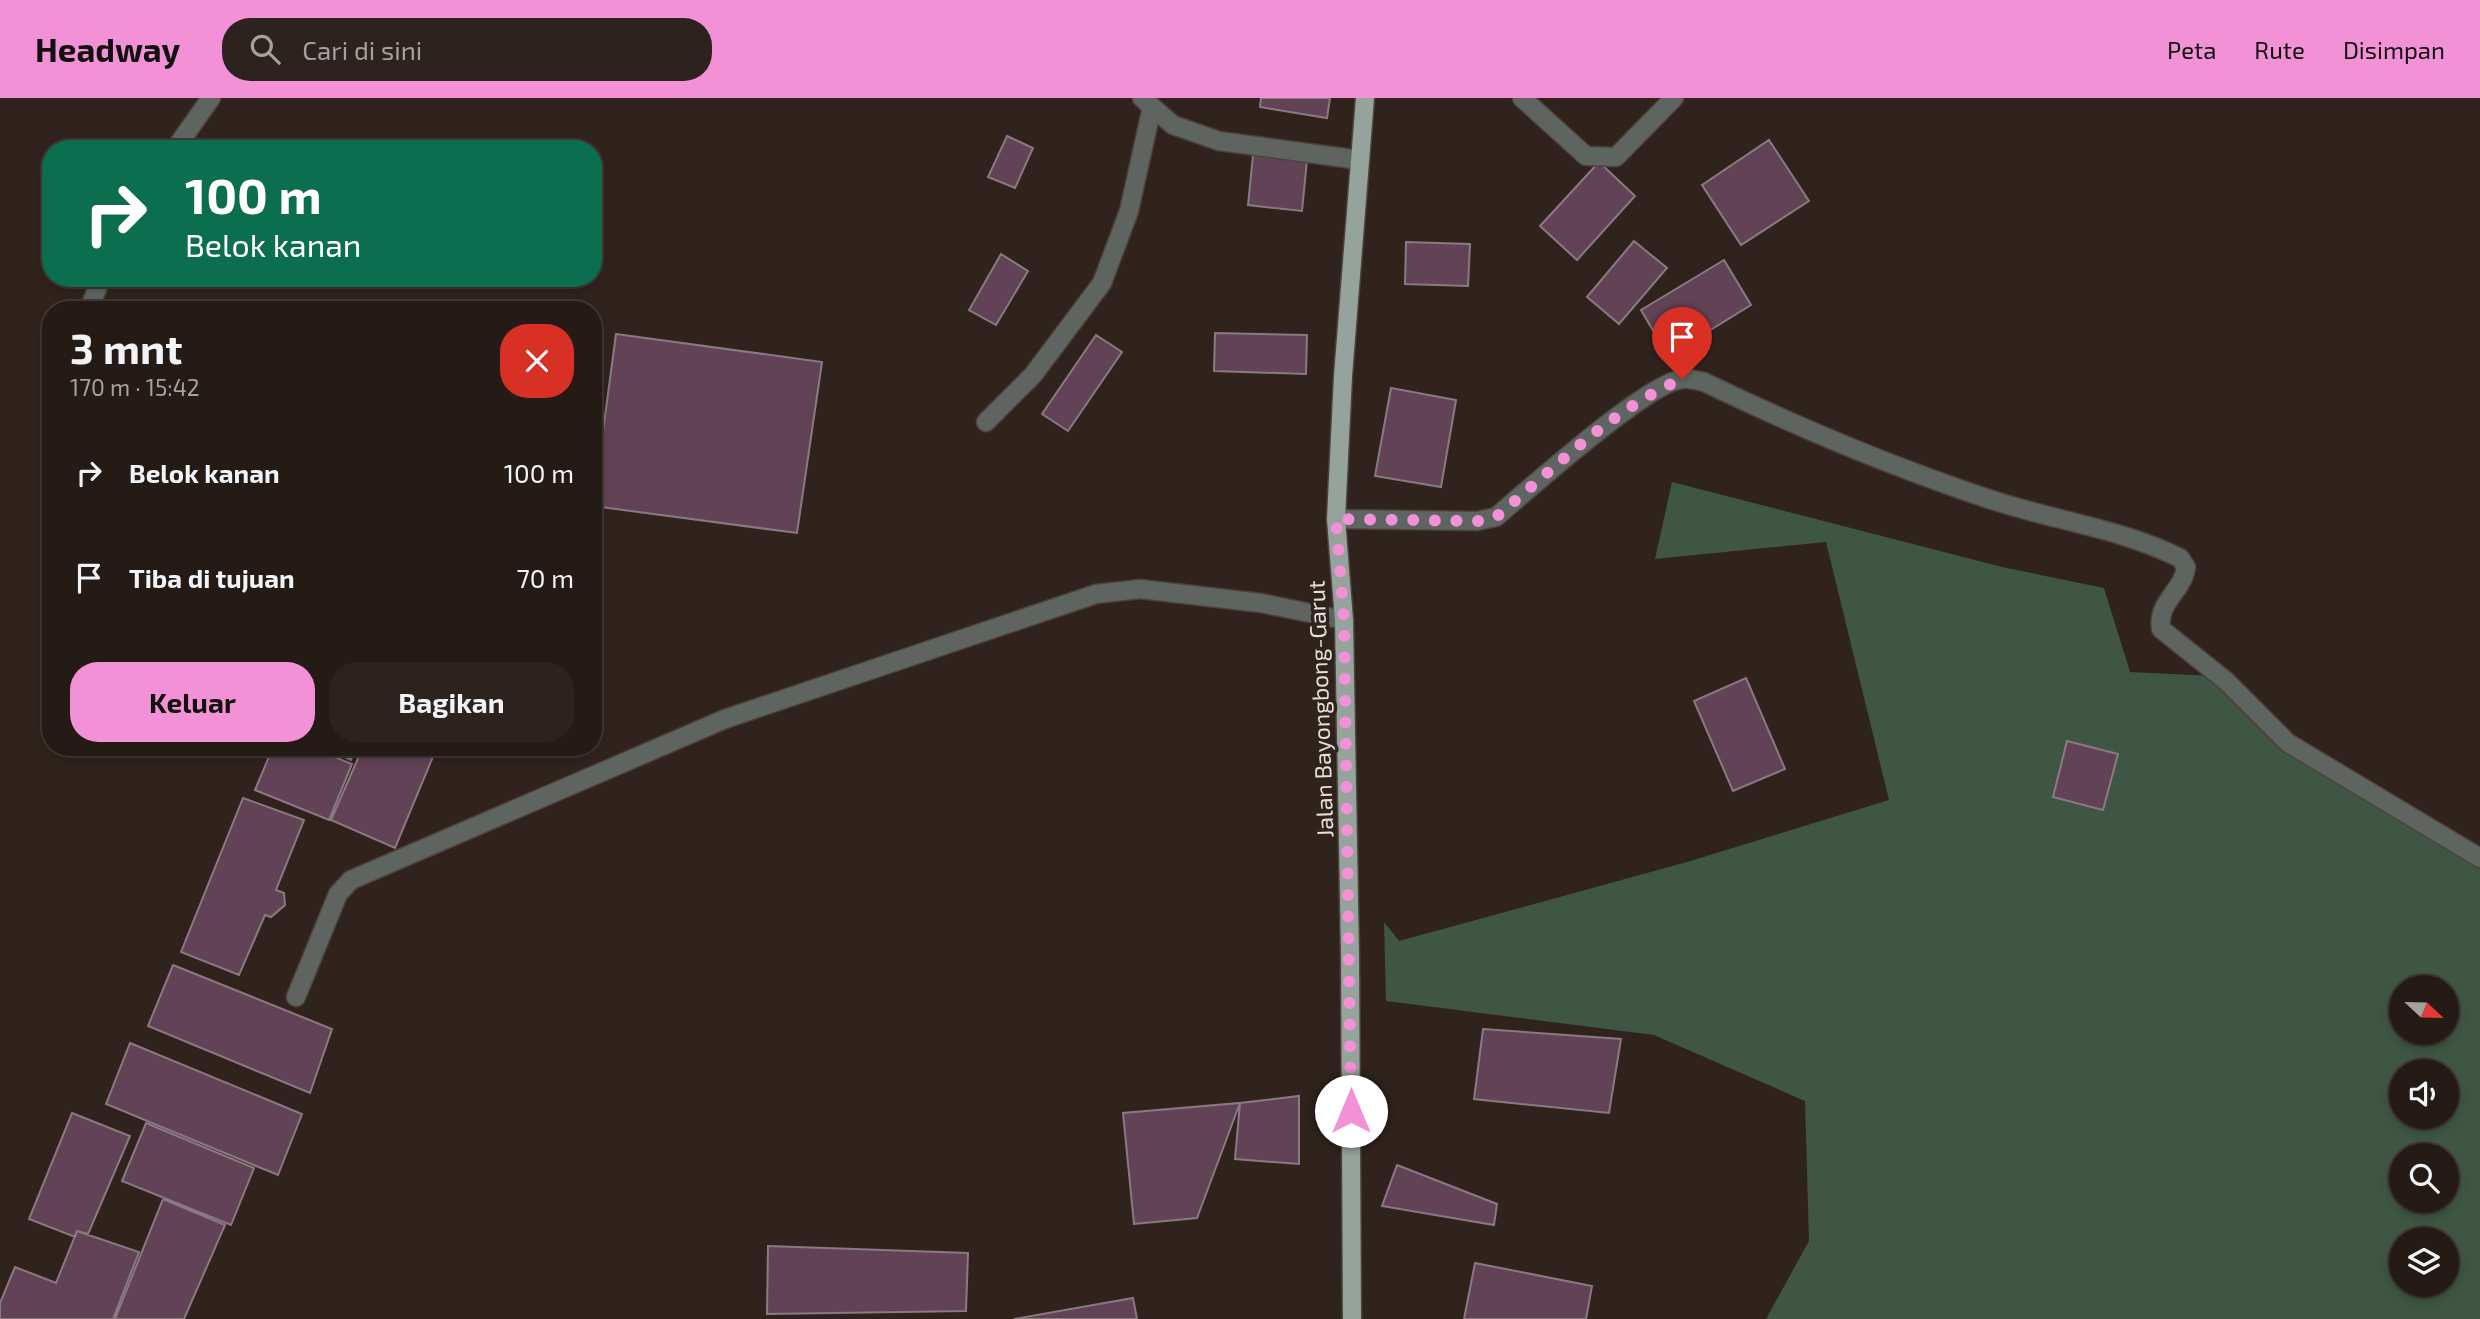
<!DOCTYPE html>
<html lang="id">
<head>
<meta charset="utf-8">
<style>
	body { margin:0; font-family:"Exo 2",sans-serif; background:#2c231f; color:#f1f3f6; height:100vh; display:flex; flex-direction:column; font-size:26px; white-space:nowrap }
	* { box-sizing:border-box; margin:0 }
	p { font-size:23px; color:#a3a1a1 }
	.icon { flex:none; width:38px; height:38px; fill:none; stroke:currentColor; stroke-width:2; stroke-linecap:round; stroke-linejoin:round }
	.map { position:relative; flex:1; overflow:hidden }
	.side { position:absolute; left:42px; top:203px; width:560px; height:455px; display:flex; flex-direction:column; background:#241a16; border-radius:28px; box-shadow:0 4px 10px #0003,0 0 0 2px #413835 }
	.side>* { flex:none }
	.guide { position:absolute; left:42px; top:42px; width:560px; height:147px; border-radius:28px; box-shadow:0 4px 10px #0003,0 0 0 2px #413835; background:#0b6e4f; color:#fff; overflow:hidden }
	.needle { width:46px; rotate:112deg }
	.fabs { position:absolute; left:2389px; top:877px; display:grid; gap:14px }
	.fabs a { display:grid; place-items:center; width:70px; height:70px; border-radius:50%; background:#241a16; box-shadow:0 4px 10px #0003,0 0 0 2px #413835; font-size:35px }
	.pin { position:absolute; display:grid; place-items:center; width:60px; height:60px; color:#fff; margin:-72px -30px; border-radius:50% 50% 50% 0; rotate:-45deg; box-shadow:0 0 7px #0007 }
	.pin .icon { rotate:45deg }
	.me { position:absolute; width:77px; margin:-38px; rotate:0deg; stroke-linejoin:round; filter:drop-shadow(0 0 5px #0008) }
	.turn { display:flex; align-items:center; gap:24px; height:147px; padding:0 28px; font-size:32px }
	.turn .icon { width:91px; height:91px; stroke-width:2.5 }
	.turn b { display:block; font-size:49px; line-height:60px }
	.round { display:grid; place-items:center; flex:none; width:74px; height:74px; border-radius:28px; background:#2c231f }
	.head { display:flex; align-items:center; justify-content:space-between; height:119px; padding:0 28px }
	h1 { font-size:42px; font-weight:700; line-height:52px }
	.button { display:flex; gap:14px; margin-top:auto; padding:14px 28px }
	.button a { flex:1; height:80px; border-radius:28px; background:#f391d6; color:#111; font-size:28px; font-weight:700; line-height:80px; text-align:center }
	.button a+a { background:#2c231f; color:#f1f3f6 }
	ul { padding:0; list-style:none }
	li { display:flex; align-items:center; gap:21px; height:105px; padding:0 28px }
	li div { flex:1 }
	li b { display:block; font-size:26px }
	li em { font-style:normal }
	header { display:flex; align-items:center; gap:42px; box-sizing:border-box; height:98px; padding:0 35px; background:#f391d6; color:#111 }
	header strong { font-size:33px }
	nav { display:flex; gap:38px; margin-inline-start:auto; font-size:24px }
	.search { width:490px; height:63px; background:#2c231f; display:flex; align-items:center; gap:18px; box-sizing:border-box; padding:0 24px; border-radius:28px; color:#a3a1a1; font-size:26px }
	.map>svg:first-child { display:block }
</style>
</head>
<body>
<header>
<strong>Headway</strong>
<div class="search"><svg class="icon" aria-label="search" viewBox="0 0 24 24"><circle cx="10" cy="10" r="6"/><path d="M15 15l6 6"/></svg>Cari di sini</div>
<nav><a>Peta</a><a>Rute</a><a>Disimpan</a></nav>
</header>
<div class="map">
<svg width="2480" height="1221" viewBox="0 0 2480 1221">
	<rect width="100%" height="100%" fill="#30231d"/>
	<path fill="#3e5643" fill-rule="evenodd" d="M1672,384L2002,469L2104,490L2130,574L2214,578L2246,610L2480,761V1221H1766L1809,1143L1805,1003L1654,937L1386,903L1384,824L1399,843L1687,764L1889,702L1826,444L1655,461ZM2401,889H2446V934H2401ZM2401,973H2446V1018H2401ZM2401,1057H2446V1102H2401ZM2401,1141H2446V1186H2401Z"/>
	<path fill="#624355" stroke="#897a82" stroke-width="2" d="M1261,0H1330L1327,20L1260,9Z
		M1007,38L1033,50L1015,90L988,79Z
		M1769,42L1809,103L1741,147L1702,87Z
		M1253,57L1307,62L1302,113L1248,107Z
		M1599,64L1635,98L1577,162L1540,128Z
		M1634,143L1667,170L1619,226L1587,199Z
		M1406,144L1470,146L1468,188L1405,186Z
		M1001,156L1028,173L996,227L969,212Z
		M1724,162L1751,207L1668,258L1641,212Z
		M1215,235L1307,237L1306,276L1214,273Z
		M616,236L822,264L797,435L593,408Z
		M1096,237L1122,254L1068,333L1042,316Z
		M1391,290L1456,302L1441,389L1375,378Z
		M1746,580L1785,671L1733,693L1694,603Z
		M2067,643L2118,656L2103,712L2053,699Z
		M273,649H310L352,666L329,722L255,692Z
		M322,649H356L351,662Z
		M363,649H437L395,750L331,722Z
		M243,700L304,722L276,792L284,795L285,807L271,819L265,817L239,877L181,854Z
		M173,867L332,931L310,995L148,928Z
		M1483,931L1621,941L1609,1015L1474,1001Z
		M130,945L302,1016L278,1077L106,1006Z
		M1299,998V1066L1235,1061L1240,1005Z
		M1240,1005L1197,1120L1134,1126L1123,1015Z
		M72,1015L130,1038L88,1136L77,1133L75,1139L29,1121Z
		M146,1025L254,1070L231,1127L122,1083Z
		M1397,1067L1497,1106L1494,1127L1382,1108Z
		M163,1101L225,1127L184,1221H115Z
		M77,1133L139,1154L113,1221H0V1205L15,1169L56,1185Z
		M768,1148L968,1155L966,1213L767,1216Z
		M1475,1165L1592,1188L1586,1221H1464Z
		M1133,1200L1137,1221H1014Z"/>
	<g fill="none" stroke-linecap="round" stroke-linejoin="round">
		<g stroke="#4d413b" stroke-width="21">
			<path id="street" d="M1142,0L1173,27L1219,43L1360,62
				M1522,0L1586,58L1616,59L1674,0
				M175,51L211,0
				M89,212L101,180
				M986,324L1033,277L1102,185L1129,113L1152,9
				M1336,421L1477,423L1496,419C1528,392 1649,283 1683,281C1689,280 1698,283 1704,284C1795,328 1890,368 1986,400C2050,422 2120,430 2180,460L2186,469C2183,494 2157,503 2161,531L2226,583L2288,645L2480,760
				M296,899L338,796L351,782L725,621L1096,496L1140,491L1261,505L1344,522"/>
		</g>
		<g stroke="#4d413b" stroke-width="21">
			<path id="primary" d="M1352,1221L1350,857L1344,522L1336,421L1343,278L1365,0"/>
		</g>
		<use href="#street" stroke="#5e6561" stroke-width="18"/>
		<use href="#primary" stroke="#95a39c" stroke-width="18"/>
	</g>
	<g fill="none" stroke-linecap="round" stroke-linejoin="round">
		<path stroke="#f391d6" stroke-width="12" stroke-dasharray="0 21.6" d="M1351,1013L1344,522L1336,421L1478,423L1496,419C1554,371 1612,311 1682,281"/>
	</g>
	<g text-anchor="middle" dominant-baseline="central" stroke-width="7" stroke-linejoin="round" paint-order="stroke">
		<g font-size="23" fill="#e6ded9" stroke="#30231d">
			<text transform="translate(1320 611) rotate(-92)">Jalan Bayongbong-Garut</text>
		</g>
	</g>
</svg>
<div class="fabs">
<a><svg class="needle" viewBox="-14 -14 28 28"><path d="M0-13l5 13h-10z" fill="#e53935"/><path d="M0 13l5-13h-10z" fill="#a3a1a1"/></svg></a>
<a><svg class="icon" aria-label="sound" viewBox="0 0 24 24"><path d="M4 9h4l5-4v14l-5-4H4zM17 9q2 3 0 6"/></svg></a>
<a><svg class="icon" aria-label="search" viewBox="0 0 24 24"><circle cx="10" cy="10" r="6"/><path d="M15 15l6 6"/></svg></a>
<a><svg class="icon" aria-label="layers" viewBox="0 0 24 24"><path d="M12 4l9 5-9 5-9-5zM3 14l9 5 9-5"/></svg></a>
</div>
<div class="pin" style="left:1682px;top:281px;background:#d93025"><svg class="icon" aria-label="arrive" viewBox="0 0 24 24"><path d="M6 21V4h12l-3 4 3 4H6"/></svg></div>
<svg class="me" style="left:1351px;top:1013px" viewBox="-20 -20 40 40"><circle r="19" fill="#fff"/><path d="M0-13L10 11 0 6-10 11z" fill="#f391d6"/></svg>
<div class="guide">
<div class="turn"><svg class="icon" aria-label="right" viewBox="0 0 24 24"><path d="M7 20v-9h11M14 6l5 5-5 5"/></svg><div><b>100 m</b>Belok kanan</div></div>
</div>
<section class="side">
<div class="head"><div><h1>3 mnt</h1><p>170 m · 15:42</p></div><a class="round" style="background:#d93025;color:#fff"><svg class="icon" aria-label="close" viewBox="0 0 24 24"><path d="M6 6l12 12M18 6L6 18"/></svg></a></div>
<ul>
<li><svg class="icon" aria-label="right" viewBox="0 0 24 24"><path d="M7 20v-9h11M14 6l5 5-5 5"/></svg><div><b>Belok kanan</b></div><em>100 m</em></li>
<li><svg class="icon" aria-label="arrive" viewBox="0 0 24 24"><path d="M6 21V4h12l-3 4 3 4H6"/></svg><div><b>Tiba di tujuan</b></div><em>70 m</em></li>
</ul>
<div class="button"><a>Keluar</a><a>Bagikan</a></div>
</section>
</div>
</body>
</html>
